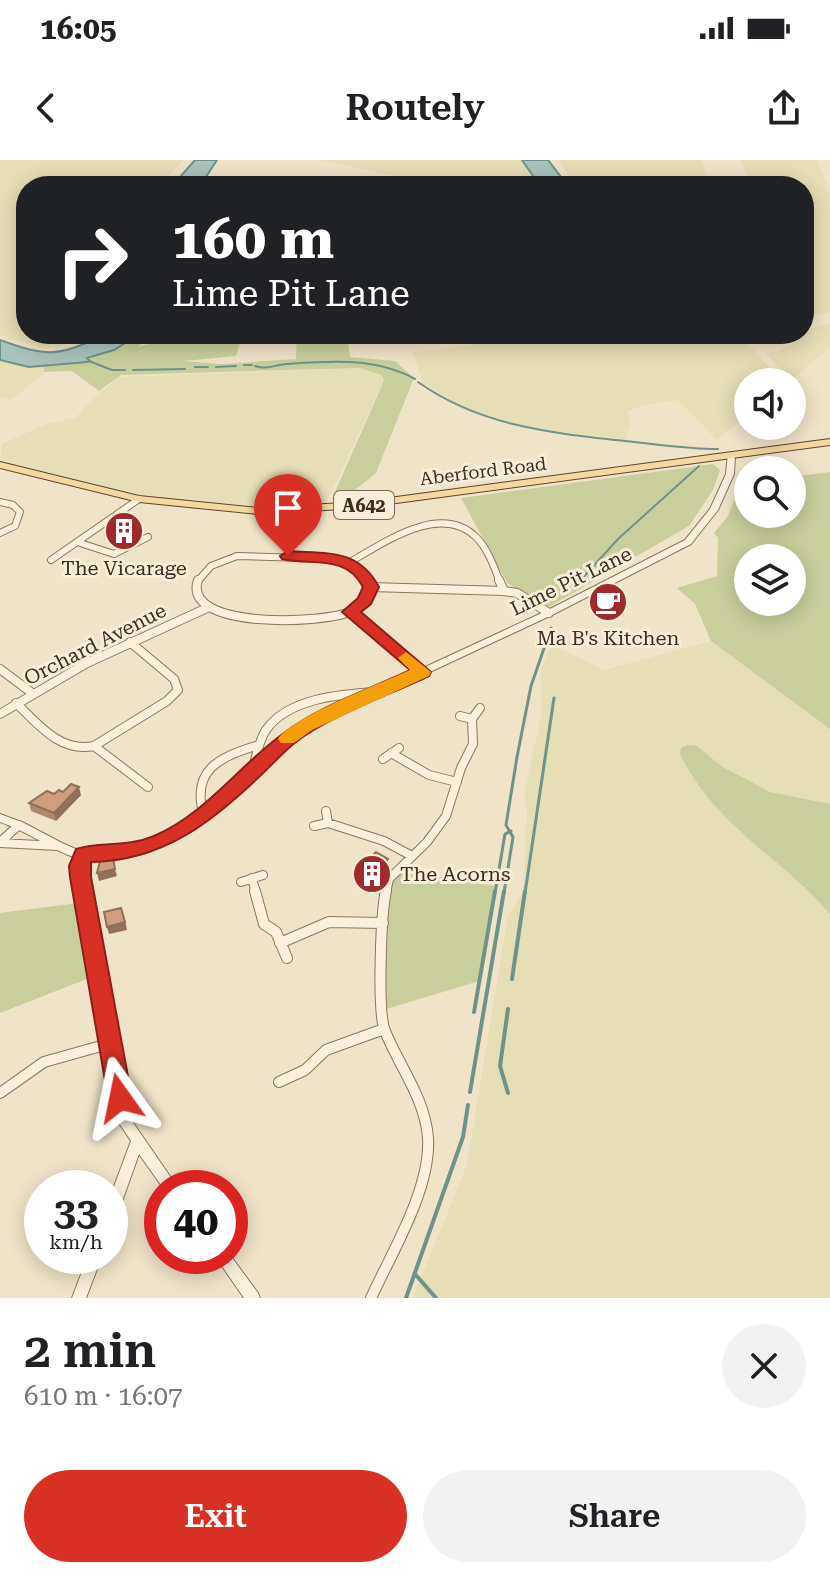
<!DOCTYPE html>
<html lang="en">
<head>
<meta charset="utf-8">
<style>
	body { margin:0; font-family:"Roboto Serif",serif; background:#f2f2f2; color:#202124; height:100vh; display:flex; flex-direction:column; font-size:30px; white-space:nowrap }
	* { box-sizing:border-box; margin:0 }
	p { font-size:26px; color:#757577 }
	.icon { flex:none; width:44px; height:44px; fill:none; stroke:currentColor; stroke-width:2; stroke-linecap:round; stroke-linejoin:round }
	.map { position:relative; height:1138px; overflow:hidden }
	.sheet { display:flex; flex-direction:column; background:#fff; flex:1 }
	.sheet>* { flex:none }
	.hud { position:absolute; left:16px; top:16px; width:798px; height:168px; border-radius:32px; box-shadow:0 4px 20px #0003; background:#202124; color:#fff; overflow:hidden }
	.fabs { position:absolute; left:734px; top:208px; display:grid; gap:16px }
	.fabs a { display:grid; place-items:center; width:72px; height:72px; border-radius:50%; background:#fff; box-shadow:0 4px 20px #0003; font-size:40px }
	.speed { position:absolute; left:24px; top:1010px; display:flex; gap:16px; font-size:40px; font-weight:700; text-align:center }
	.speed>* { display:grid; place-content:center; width:104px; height:104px; border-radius:50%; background:#fff; box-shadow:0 4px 20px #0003; line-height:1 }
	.speed small { font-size:20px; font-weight:400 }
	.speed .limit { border:12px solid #d22; background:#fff; color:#111 }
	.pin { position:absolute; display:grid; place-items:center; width:68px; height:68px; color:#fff; margin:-82px -34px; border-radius:50% 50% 50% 0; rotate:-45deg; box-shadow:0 0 8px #0007 }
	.pin .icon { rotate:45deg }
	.me { position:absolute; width:88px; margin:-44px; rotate:348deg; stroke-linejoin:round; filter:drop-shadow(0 0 6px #0008) }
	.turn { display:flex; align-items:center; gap:28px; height:168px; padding:0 24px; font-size:36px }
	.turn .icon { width:104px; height:104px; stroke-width:2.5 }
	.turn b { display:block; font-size:56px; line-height:68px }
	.round { display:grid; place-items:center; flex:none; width:84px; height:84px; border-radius:42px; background:#f2f2f2 }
	.summary { display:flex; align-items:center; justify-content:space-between; height:136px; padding:0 24px }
	h1 { font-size:48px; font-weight:600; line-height:60px }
	.action { display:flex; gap:16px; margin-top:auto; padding:16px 24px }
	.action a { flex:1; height:92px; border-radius:48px; background:#d93025; color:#fff; font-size:32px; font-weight:600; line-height:92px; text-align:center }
	.action a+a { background:#f2f2f2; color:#202124 }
	.status { display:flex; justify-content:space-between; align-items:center; height:56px; padding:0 40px; background:#fff; direction:ltr }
	.status svg { height:22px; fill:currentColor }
	header { display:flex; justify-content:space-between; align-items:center; height:104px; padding:0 24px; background:#fff; font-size:36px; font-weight:600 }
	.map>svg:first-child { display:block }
</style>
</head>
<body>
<div class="status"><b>16:05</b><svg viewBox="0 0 49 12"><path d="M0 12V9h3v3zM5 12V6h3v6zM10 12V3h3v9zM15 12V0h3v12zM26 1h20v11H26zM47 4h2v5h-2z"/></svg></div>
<header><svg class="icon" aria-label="back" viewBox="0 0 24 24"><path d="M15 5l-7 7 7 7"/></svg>Routely<svg class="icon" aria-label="share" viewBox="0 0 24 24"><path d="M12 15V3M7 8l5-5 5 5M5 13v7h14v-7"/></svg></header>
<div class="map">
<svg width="830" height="1138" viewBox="0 0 830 1138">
	<rect width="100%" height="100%" fill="#f0e4c8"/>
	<path fill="#e6deb5" d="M0,0H183L160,26H26V174H86L64,185L45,188L0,176Z
		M321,0H522L540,26H378L393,16Z
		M557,0H702L706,15L714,26H576Z
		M740,0H817L830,32V153L804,156V139L816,138L804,130V26H757L747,16Z
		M830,163V187L792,220L765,193L776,192L802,178L809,169Z
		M525,174H739L780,220L748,222V253L717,280L678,240L644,245L628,251L630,264L625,279L544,270L472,254L423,223L413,192L466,186Z
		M0,200L29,207L44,206V214L11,240L0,237Z
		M360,208L373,210L382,215L384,221L326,343L261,347L173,340L141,336L0,301L2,284L46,264L77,257L83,248L119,217Z
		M711,481L830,569V1138H413L467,1005L508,755L523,732L527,649L524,633L541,557V509L552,485L604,510Z"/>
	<path fill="#c9cf9b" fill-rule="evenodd" d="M139,174H151L138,187L150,184L240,183L236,196L183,201L221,204L296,199L297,174H347L350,197L395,201L414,218L376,313L349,335L335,332L384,221L382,215L360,208L121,215L99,231L72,211L44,212V206C76,201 116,198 139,174Z
		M713,304L720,310L713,330L689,366L547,448L507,423L461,338Z
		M830,312V569L711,481L695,444L677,428L717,416L718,378L714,373L728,356L742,320L748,321V354H792V317ZM748,398H792V442H748Z
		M688,585L697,586L721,606L770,632L830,644V754C781,697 714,665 680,594L681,588Z
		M399,710L496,726L479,821L380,851L386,732Z
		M86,742L97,815L0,853V753Z"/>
	<path fill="#a9c4bc" stroke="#6f938a" stroke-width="2" d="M195,0H217L200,26H172Z
		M522,0H548L568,26H540Z
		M106,174L137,176L114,190L87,198L90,201L87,202L29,207L0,200V180C49,198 59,196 106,174Z"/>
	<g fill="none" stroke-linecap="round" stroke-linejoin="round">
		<path stroke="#6f938a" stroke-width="2" d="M89,201L112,210H125
			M244,205H252
			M255,206C266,210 274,205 286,204C330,201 375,197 415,219
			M195,207H208
			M216,207L236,206
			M133,210L185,209
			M418,222C480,266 551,273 625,281C656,284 687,289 718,289
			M579,422L618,379L699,306"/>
		<path stroke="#6f938a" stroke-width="3" d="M578,423L581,420
			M495,733L505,674L511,671
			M504,733L513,677L506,665L517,597L531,526L551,468
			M525,733L554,538"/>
		<path stroke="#6f938a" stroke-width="4" d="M512,819L525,731
			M508,849L500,906L508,933
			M474,852L495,731
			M470,932L504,731
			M415,1114L436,1138
			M406,1138L463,977L468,945"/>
		<g stroke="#8d765c" stroke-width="8">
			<path id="minor-far2" d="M0,342L13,345L20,352L15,366L0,373
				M77,382L114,394L148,377
				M288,396L294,367
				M51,400L139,339
				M350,402C384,383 440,342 476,377C488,389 494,407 500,422
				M197,422L211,406L237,396L337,399L356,407L367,422"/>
		</g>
		<g stroke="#8d765c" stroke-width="10">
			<path id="minor-far1" d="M198,420C181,470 325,464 352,451C362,446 367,437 371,427L366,420
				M499,420L504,431
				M371,427L504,431L517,433L549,453
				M351,452L423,512
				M0,509L32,533
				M16,543C38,564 60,593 94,586L167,541L178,530L174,519L130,482
				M0,554L87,503L207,448
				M460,556L472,559L480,548
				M94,586L148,627
				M391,593L429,615L457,622
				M383,599L399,588
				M252,612C256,598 258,582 266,570C288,538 342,534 377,532
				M204,656C190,610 220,596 259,585
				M328,663L384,681L412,696
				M314,666L328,663L326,651
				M0,682L19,665
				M0,683L58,686
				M252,718L256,733
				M241,722L263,715
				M386,733L389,719L427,682L446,656L461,608L473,584L472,559"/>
		</g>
		<g stroke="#8d765c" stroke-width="12">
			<path id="minor" d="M255,731L264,764L276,772L287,798
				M280,783L329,762L383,763
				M279,922L305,910L326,890L384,869
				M0,933L44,902L108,884
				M371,1138C392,1092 431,1029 428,978C425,938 399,906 385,871C377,852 381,752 386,731"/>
		</g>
		<g stroke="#8d765c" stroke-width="2">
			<path id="tertiary" d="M728,293H731L735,295L734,314L718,350L691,384L552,455L310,568L206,658L177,678L143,694L111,701L87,699L85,706L114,884L132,961L178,1028H163L139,994L115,1061L110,1063V1037L131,981L119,963L102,884L73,706L76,698C50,689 27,671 0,662V654L24,663L62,683L78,690L111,693L140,686L169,673L198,653L302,564L546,451L685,380L710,349L726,314Z
				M230,1095L258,1133L260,1138H244L215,1096H230Z
				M88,1096H102L86,1138H72Z"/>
		</g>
		<g stroke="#5b4430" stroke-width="2">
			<path id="primary" d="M830,279V285L359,348L258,354L139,342L0,308V302L139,336L258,348L359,342Z"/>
		</g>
		<use href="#minor-far2" stroke="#faf1dc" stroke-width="6"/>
		<use href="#minor-far1" stroke="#faf1dc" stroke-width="8"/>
		<use href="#minor" stroke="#faf1dc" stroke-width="10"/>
		<use href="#tertiary" fill="#faf1dc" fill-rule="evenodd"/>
		<use href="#primary" fill="#f3d9a0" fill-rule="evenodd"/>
	</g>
	<path fill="#b2896c" d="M134,363L135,371L126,377L113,371L112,364Z
		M621,433L620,441L606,449L597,443L598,435Z
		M63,632L81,635L56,661L31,651L29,643Z
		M388,699V707L367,728L355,721V713Z"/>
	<path fill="#916f58" d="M134,363L135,371L126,377L124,369Z
		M621,433L620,441L606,449L607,441Z
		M79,627L81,635L56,661L54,653Z
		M388,699V707L367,728V721Z
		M115,709L117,716L99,721L97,713Z
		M124,755L127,770L109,774L107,767Z"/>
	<path fill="#cf9f7d" stroke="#916f58" stroke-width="2" d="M121,358L134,363L124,369L112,364Z
		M611,427L621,433L607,441L598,435Z
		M71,624L79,627L54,653L29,643L47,631L54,634L59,630L63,632Z
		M376,692L388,699L367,721L355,713Z
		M113,698L115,709L97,713L100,701Z
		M121,748L125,762L107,767L104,752Z"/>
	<path fill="#d93025" stroke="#8d1f18" stroke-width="2" d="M288,391C327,394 358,388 379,427L371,444L361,452L431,512L429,516C391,534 348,549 312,571C292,582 277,600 261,615C211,663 162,701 91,702V717L132,938L129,946L120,949L112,946L108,938L70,717L69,706L76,689C101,681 126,688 154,676C207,653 239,605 284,573C321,545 369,530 410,510L342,452L358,438L363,427C346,394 313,406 282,399L280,396Z"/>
	<path fill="#f59e0b" d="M406,492L431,512L429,516L312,570L294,583H281L278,579C295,555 380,524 410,510L398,498Z"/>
	<defs>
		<g id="building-disc" transform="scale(2)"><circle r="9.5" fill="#9e2a2b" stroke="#f7eed8"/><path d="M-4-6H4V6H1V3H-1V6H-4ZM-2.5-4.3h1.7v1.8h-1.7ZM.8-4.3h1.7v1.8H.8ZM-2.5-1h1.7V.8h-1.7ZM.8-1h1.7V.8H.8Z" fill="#fff"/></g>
		<g id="cafe-disc" transform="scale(2)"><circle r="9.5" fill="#9e2a2b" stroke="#f7eed8"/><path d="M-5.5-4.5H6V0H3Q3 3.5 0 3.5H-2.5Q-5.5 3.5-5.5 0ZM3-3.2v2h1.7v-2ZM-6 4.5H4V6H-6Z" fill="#fff"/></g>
	</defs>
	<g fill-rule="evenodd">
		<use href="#building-disc" x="124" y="371"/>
		<use href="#cafe-disc" x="608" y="442"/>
		<use href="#building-disc" x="372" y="714"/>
	</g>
	<g text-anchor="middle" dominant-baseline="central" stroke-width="6" stroke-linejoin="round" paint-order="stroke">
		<g font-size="18" fill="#3d2e20" stroke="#f7eed8">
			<text transform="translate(483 311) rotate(-7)">Aberford Road</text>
		</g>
		<rect fill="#f7eed8" stroke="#756857" stroke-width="2" x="334" y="331" width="60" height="28" rx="6"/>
		<g font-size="18" font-weight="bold" fill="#3d2e20">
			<text x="364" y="345">A642</text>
		</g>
		<g font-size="20" fill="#3d2e20" stroke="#f7eed8">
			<text x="124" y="408">The Vicarage</text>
			<text x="608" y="478">Ma B's Kitchen</text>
			<text x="400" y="714" text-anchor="start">The Acorns</text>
		</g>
		<g font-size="20" fill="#3d2e20" stroke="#f7eed8">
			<text transform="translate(571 421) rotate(-26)">Lime Pit Lane</text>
			<text transform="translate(95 484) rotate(-27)">Orchard Avenue</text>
		</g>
	</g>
</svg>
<div class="fabs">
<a><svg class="icon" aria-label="sound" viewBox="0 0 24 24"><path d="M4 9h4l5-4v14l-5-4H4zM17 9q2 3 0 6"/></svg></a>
<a><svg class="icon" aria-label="search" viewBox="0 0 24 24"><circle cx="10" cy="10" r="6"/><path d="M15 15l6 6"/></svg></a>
<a><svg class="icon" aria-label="layers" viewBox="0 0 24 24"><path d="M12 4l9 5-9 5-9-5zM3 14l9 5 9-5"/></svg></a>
</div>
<div class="speed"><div>33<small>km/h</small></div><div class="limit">40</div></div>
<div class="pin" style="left:288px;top:396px;background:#d93025"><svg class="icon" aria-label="arrive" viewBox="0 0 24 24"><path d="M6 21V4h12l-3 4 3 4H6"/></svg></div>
<svg class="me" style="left:120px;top:938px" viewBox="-20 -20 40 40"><path d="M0-17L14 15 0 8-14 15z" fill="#d93025" stroke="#fff" stroke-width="4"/></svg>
<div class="hud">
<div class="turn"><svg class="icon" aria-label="right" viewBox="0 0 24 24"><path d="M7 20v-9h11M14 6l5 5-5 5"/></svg><div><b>160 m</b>Lime Pit Lane</div></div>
</div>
</div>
<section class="sheet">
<div class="summary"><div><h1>2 min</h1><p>610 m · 16:07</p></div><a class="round"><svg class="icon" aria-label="close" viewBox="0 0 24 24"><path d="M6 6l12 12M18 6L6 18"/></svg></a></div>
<div class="action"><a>Exit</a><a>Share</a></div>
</section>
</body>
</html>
